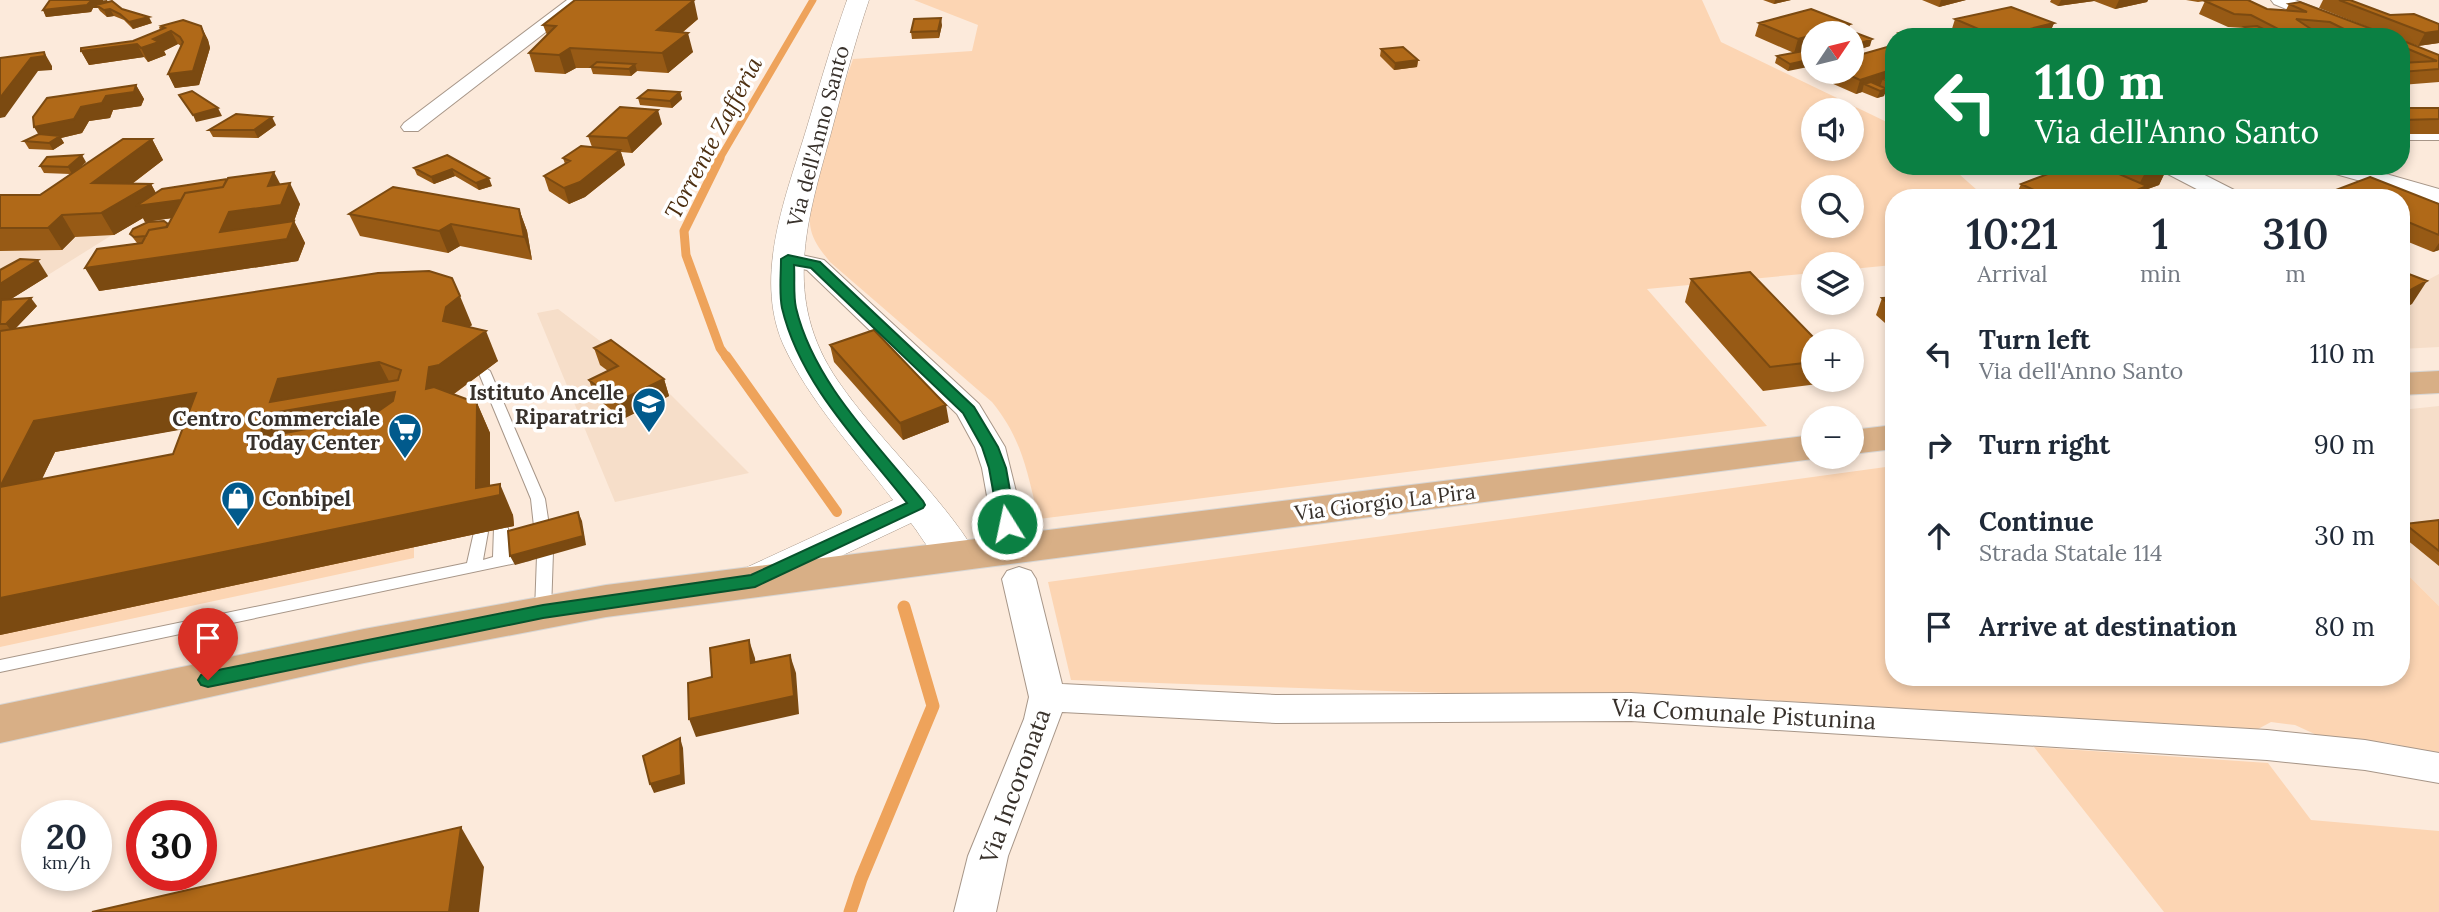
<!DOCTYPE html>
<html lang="en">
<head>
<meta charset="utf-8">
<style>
	body { margin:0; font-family:Lora,serif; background:#f6f6f7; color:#1f2937; height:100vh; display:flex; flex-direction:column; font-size:26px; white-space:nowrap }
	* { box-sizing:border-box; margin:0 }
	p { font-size:23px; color:#747a83 }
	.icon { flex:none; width:38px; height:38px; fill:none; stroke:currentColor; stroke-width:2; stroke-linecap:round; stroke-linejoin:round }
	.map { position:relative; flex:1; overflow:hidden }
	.details { position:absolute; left:1885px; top:189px; width:525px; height:497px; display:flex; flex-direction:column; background:#fff; border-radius:28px; box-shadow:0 4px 10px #0003 }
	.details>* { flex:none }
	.banner { position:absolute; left:1885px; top:28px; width:525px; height:147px; border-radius:28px; box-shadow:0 4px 10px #0003; background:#0b8043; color:#fff; overflow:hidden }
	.needle { width:46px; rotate:55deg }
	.fabs { position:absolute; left:1801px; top:21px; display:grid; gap:14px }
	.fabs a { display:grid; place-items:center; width:63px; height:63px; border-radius:50%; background:#fff; box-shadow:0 4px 10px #0003; font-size:35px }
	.speed { position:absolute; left:21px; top:800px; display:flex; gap:14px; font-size:35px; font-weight:700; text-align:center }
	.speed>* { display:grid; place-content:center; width:91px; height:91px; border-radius:50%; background:#fff; box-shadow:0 4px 10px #0003; line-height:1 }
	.speed small { font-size:18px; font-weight:400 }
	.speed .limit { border:10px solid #d22; background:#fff; color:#111 }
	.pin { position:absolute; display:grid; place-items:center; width:60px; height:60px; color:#fff; margin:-72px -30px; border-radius:50% 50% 50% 0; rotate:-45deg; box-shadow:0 0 7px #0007 }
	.pin .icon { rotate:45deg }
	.me { position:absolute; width:77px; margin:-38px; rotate:350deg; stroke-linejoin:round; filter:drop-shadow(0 0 5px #0008) }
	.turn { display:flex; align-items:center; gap:24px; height:147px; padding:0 35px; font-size:32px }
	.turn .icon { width:91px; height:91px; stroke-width:2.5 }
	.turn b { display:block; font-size:49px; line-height:60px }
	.eta { display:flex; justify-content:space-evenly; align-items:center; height:119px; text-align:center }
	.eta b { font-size:42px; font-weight:600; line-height:49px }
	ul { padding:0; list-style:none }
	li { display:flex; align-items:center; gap:21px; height:91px; padding:0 35px }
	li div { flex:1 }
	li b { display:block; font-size:26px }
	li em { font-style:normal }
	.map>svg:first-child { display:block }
</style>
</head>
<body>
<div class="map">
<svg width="2439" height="912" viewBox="0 0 2439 912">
	<rect width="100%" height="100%" fill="#fceadb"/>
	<path fill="#f6dec9" d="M176,195L0,305V202Z
		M2439,274V347L2401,349V294Z
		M558,309L671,395L749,473L615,502L537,313Z
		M2439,406V606L2401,568V410Z"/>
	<path fill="#fcd5b3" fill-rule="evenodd" d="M914,0H1702L1721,42L1893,125L1894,166H1950L1986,198H1894L1893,265L1852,269V264H1813V273L1647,289L1767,426L1039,519C1027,473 1023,440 992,402L830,262C823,253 814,243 811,230C802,193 840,98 853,59L972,51L978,25ZM1813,110H1852V149H1813ZM1813,187H1852V226H1813Z
		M1893,466L1894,677H2401V568L2439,606V754L2390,743L2319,736L2295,725L2271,722L2258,729L1681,695L1475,694L1071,680L1048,582Z
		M414,546V558L0,647V635Z
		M2034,747L2268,763L2311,820L2439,831V912H2164Z"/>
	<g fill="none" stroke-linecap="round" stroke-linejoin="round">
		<path stroke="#eea35b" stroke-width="7" d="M719,160L813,0"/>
		<path stroke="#eea35b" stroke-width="9" d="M720,158L684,231L686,255L720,348L727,358"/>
		<path stroke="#eea35b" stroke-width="10" d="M726,356L837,512"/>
		<path stroke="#eea35b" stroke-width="13" d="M850,912L861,879L933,706L904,607"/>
		<g stroke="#a79688" stroke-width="2">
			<path id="service" d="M2401,134H2439V140H2401Z
				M484,367L490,371L545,499L553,552L551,611L549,615H537L535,611L537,556L530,560L0,672V660L467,563L474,532L481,527L488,532L483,560L493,557L494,528L501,523L508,528L509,554L530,550L537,554L531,499L478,371Z"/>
		</g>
		<g stroke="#a79688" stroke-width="2">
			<path id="minor" d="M567,0H587L418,131H404L401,127L404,123Z
				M2271,0H2295L2378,33L2380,37H2354L2274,4Z
				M2159,166H2187L2240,193L2243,198H2214L2162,171Z
				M2322,166H2358L2439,189V203L2325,171Z
				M788,252L824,260L979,404L1005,447L1024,524L1019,531L1008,535L997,531L992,524L982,468L975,447L957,414L807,270L779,264L776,259L779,254Z
				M1019,567L1031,571L1036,579L1062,684L1276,695L1631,693L2267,730L2365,740L2439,753V783L2365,770L2267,760L1631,721L1276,723L1062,712L1008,856L996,912H954L968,856L1024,719L1029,697L1002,579L1007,571Z"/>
		</g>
		<g stroke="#a79688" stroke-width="1">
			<path id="tertiary" d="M847,0H869C854,44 843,88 831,133C807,221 781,298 838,381C879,441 940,493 977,555L971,565C938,574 929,546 911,523L769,590L755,594L741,590L735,580L741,570L893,500C855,450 809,401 783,344C753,274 787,194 807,127C820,84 832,42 847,0Z"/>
		</g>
		<g stroke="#d7d6d5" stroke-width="2">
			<path id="primary" d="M2439,371V393L2401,395V373Z
				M1894,425V449L1852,454V430Z
				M1813,435V457H1821L1813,459L606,617L364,663L0,743V705L364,629L606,585Z"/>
		</g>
		<use href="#service" fill="#fff" fill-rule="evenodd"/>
		<use href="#minor" fill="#fff" fill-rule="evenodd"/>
		<use href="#tertiary" fill="#fff" fill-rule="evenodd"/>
		<use href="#primary" fill="#d8af86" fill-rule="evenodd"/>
	</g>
	<path fill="#975a15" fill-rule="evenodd" d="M1763,0H1791L1774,4Z
		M1922,0H1966L1939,7Z
		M2051,0H2148L2147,2L2115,9L2094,1L2058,6L2050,2Z
		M2186,0H2210L2267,9L2286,10L2289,4L2377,31L2374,37H2326L2323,35L2308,34L2306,37H2247L2242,34L2244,28L2228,27L2199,14L2205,1L2198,2Z
		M2323,0H2350L2390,15L2439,24V43L2418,46L2401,40V37H2393L2319,8Z
		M108,2L152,23L133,29L124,20L114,16L107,17L100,11L98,8H93L91,12L46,17L43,10Z
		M698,19L682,33L693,52L668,73L637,71L631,76L593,74L591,68H576L565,74L535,72L529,53L547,35L543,25Z
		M1955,19L2054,23L2048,37H1961L1951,32Z
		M1759,23L1850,24L1847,33H1813V47L1794,53L1755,36Z
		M942,25L939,38L912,39L911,32Z
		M201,26L208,40L210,48L199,85L175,88L168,74L181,46L178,44L164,51L166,55L148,62L144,57L89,65L81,51L133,41L160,30L159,27Z
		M1899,33L1928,35L1927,37H1898Z
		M1852,35L1870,46L1857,50L1852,48Z
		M2401,44L2439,55V82L2401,85V63H2402H2401Z
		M1894,45V91L1880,86L1884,96L1877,98L1862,92L1856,94L1822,79L1824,72H1852Z
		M1381,49L1418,60L1417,67L1394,70L1380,56Z
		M1809,50L1788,71L1775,63L1777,56Z
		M136,85L144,99L141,106L113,110L110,118L89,121L82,133L61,138L64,143L53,150L29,149L24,141L39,134L34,127Z
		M680,92L682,99L672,108L640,105L638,98Z
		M1894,98V115L1889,113Z
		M2401,108H2439V134H2401Z
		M662,124L632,153L621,152L625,165L585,197L569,204L549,191L544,176L565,164L563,158L592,147L588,136Z
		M276,125L258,138L213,137L209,130Z
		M152,139L163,160L132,184H151L156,193L280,184L300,204L294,221L305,243L298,261L99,291L137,243L130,234L168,224L172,218L145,222L143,218L114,235L75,237L62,250L0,251V195H40L70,174L44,173L40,166L86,162L80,168Z
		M447,155L492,186L479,190L455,176L434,184L417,175L414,168Z
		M2033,166H2168L2159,185L2145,190L2142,198H2015L2021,184L2047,174L2033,167Z
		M2229,166H2274L2249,175Z
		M2370,177L2439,204V250L2433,252L2401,239V198H2329L2333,191Z
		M519,209L527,231L532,260L460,246L448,253L360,236L349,214Z
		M0,270L48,276L11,299L37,306L15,329L472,325L469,327L498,361L454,394L477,403L490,433V486L513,515L514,526L0,635ZM182,429L173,454L42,479L55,452Z
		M1691,279L1813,341V380H1827L1826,383L1763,391L1685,302Z
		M1894,297V331L1876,315L1882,298Z
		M830,345L949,422L903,440L834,362Z
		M594,348L664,379L669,396L623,419L595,397L589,380L608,371L600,365Z
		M1894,359V377L1886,369L1889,360Z
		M2439,520V566L2401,535V530L2405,524Z"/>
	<path fill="#7b4a11" d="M107,0L110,6L96,5L98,8H93L91,12L46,17L43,10L90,2Z
		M694,0L698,19L662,49L657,30Z
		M1775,0H1791L1774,4Z
		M1941,0H1966L1939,7Z
		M2061,0H2095L2094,1L2058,6Z
		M2119,0H2148L2147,2L2115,9Z
		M110,9L114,16L107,17L104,10Z
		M149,17L152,23L133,29L129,22Z
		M941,18L942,25L939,38L938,31Z
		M2054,23L2048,37H1998Z
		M1850,24L1847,33H1819Z
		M201,26L208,40L210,48L199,85L175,88L168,74Z
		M171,31L178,44L164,51L166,55L148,62L141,48L153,39Z
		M2439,31V43L2418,46L2425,33Z
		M688,33L693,52L668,73L662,53Z
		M1813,35V47L1794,53L1798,39Z
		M1872,39L1870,46L1857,50L1859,44Z
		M137,44L144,57L89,65L81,51Z
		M570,48L576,68L565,74L559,55Z
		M44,52L52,66V70L38,71L5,117L0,118V98L31,58Z
		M1813,59V66L1788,71L1790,64Z
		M1418,60L1417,67L1394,70L1395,63Z
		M635,64L637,71L631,76L629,69Z
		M1894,69V82L1883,79L1880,86L1864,84L1862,92L1856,94L1860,80Z
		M136,85L144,99L141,106L113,110L110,118L89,121L82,133L61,138L64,143L53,150L49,143L43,142L34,127L106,96Z
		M1887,89L1884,96L1877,98L1880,91Z
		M680,92L682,99L672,108L670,101Z
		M218,108L222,116L196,122L193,115Z
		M658,110L662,124L632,153L627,138Z
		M272,117L276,125L258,138L254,130Z
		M152,139L163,160L104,205L92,183Z
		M620,150L625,165L585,197L569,204L564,188Z
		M82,155L86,162L72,174L68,167Z
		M2109,166H2118L2110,184L2105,168Z
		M2162,166H2168L2159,185L2145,190L2142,198H2123L2124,195L2136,190L2145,173Z
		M2253,166H2274L2249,175Z
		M452,169L455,176L434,184L431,177Z
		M274,172L285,193L290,183L300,204L292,227L294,221L305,243L298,261L99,291L85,268L229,212L268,186Z
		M489,178L492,186L479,190L476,183Z
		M151,184L161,203L226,194L234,209L145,222L143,218L114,235L101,213Z
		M519,209L527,231L532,260L524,237Z
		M62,215L75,237L62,250L48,228Z
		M451,224L460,246L448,253L439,231Z
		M2439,243V250L2433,252Z
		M38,260L48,276L0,306V284Z
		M2427,281L2412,304L2401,310V299L2405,293Z
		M460,296L472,325L459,336L443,321L446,307Z
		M31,298L37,306L12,332L6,324Z
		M486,331L498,361L452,395L426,389L429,367Z
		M379,362L410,422L259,438L278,379Z
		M664,379L669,396L623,419L617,402Z
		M196,393L213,424L55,452L23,518L0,487L34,421Z
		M477,403L490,433V497L500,484L513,515L514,526L0,635V598L476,488Z
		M946,405L949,422L903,440L900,423Z
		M578,512L582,521L586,545L515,565L510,556Z
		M749,640L755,658L757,681L751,663Z
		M790,655L796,673L799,714L696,737L689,719Z
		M680,738L683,748L685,784L654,793L650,784Z
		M461,827L484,867L479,912H449Z"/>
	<path fill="#b06918" stroke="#7b4a11" stroke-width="2" fill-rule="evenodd" d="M50,0H103L90,2L87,5L43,10Z
		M575,0H694L657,30L688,33L662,53L570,48L559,55L529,53L556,26L543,25Z
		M2214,0H2248L2267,9L2307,12L2289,4L2300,2L2377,31L2350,32L2330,22L2296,19L2311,29L2280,30L2251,15L2234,14L2205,1Z
		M2339,0H2350L2390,15L2414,14L2439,24V31L2425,33Z
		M112,1L122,9L149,17L129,22L120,14L110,9L104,10L96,5Z
		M2011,7L2054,23L1997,37L1955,19Z
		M1811,9L1850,24L1819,33H1813V35L1798,39L1759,23Z
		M941,18L938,31L911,32L914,19Z
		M183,20L201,26L204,35L193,71L168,74L183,42L180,37L171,31L153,39L159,42L141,48L137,44L81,51V48L133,41L165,28L161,26Z
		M2257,26L2280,37H2265L2245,27Z
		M1914,29L1928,35L1919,37H1908L1899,33Z
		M1856,33L1872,39L1859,44L1852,41V35Z
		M2406,42L2439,55V69L2401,72V63L2437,61L2401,46V44Z
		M1894,45V69L1860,80L1842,72H1852V57Z
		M1403,47L1418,60L1395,63L1381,49Z
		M1809,50L1813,52V59L1790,64L1777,56Z
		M44,52L45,56L31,58L0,98V58Z
		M597,62L635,64L629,69L591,67Z
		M1894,75V83L1883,79Z
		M1871,82L1887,89L1880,91L1864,84Z
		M136,85L134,92L106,96L102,103L81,107L74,119L34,127L33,117L47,98Z
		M648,90L680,92L670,101L638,98Z
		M192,91L218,108L193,115L179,95Z
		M620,107L658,110L627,138L588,136Z
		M2401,108H2439V119L2401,120Z
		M236,114L272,117L254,130H209Z
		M39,134L60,136L49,143L24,141Z
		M123,139H152L92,183L151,184L101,213L62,215L48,228H0V195H40Z
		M581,146L620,150L580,182L564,188L544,176L570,161L563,158Z
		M82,155L68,167L40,166L47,157Z
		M447,155L489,178L476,183L452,169L431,177L414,168Z
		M2069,166H2109L2105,168L2147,186L2124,195L2130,198H2051L2021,184Z
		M2129,166H2162L2145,173Z
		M274,172L268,186L290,183L281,205L229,212L220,232L294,221L287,239L85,268L97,249L142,243L149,230L167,227L185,193L223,187L228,178Z
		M2370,177L2439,204V235L2401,219V198H2349L2333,191Z
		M227,179L223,187L185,193L181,200L136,206L162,189Z
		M393,187L519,209L524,237L451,224L439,231L349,214Z
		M164,221L168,224L166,227L149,230L146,236L134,237L130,234L133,229L148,222Z
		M20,259L38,260L0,284V270Z
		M429,271L452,278L460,296L446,307L443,321L486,331L439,365L429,367L426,389L434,387L477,403L476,488L500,484V495L0,598V487L173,454L196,393L34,421L0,487V331L378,273ZM379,362L401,370L398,380L270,402L278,379ZM395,392L393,401L370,417L259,438L267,414Z
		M2401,271L2427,281L2405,293L2401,292Z
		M1750,272L1817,341H1813V362L1770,367L1691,279Z
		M1894,297V309L1882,298Z
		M31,298L6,324H0L1,300Z
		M874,330L946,405L900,423L830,345Z
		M611,340L664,379L617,402L589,380L618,366L594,348Z
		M578,512L583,536L510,556L508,531Z
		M2439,520V551L2405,524Z
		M749,640L751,663L790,655L794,696L689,719L688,683L712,677L710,648Z
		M680,738L681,775L650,784L643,756Z
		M461,827L449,912H92Z"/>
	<path fill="#0b8043" stroke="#07532c" stroke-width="2" d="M788,255L820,262L974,407L998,447L1006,468L1016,524L1013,528H1001L999,524L989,468L982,447L963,413L811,268L794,265C795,278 793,295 796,308C814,383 876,442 923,501L925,505L923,508L755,587L543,618L208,687L201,685L198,680L201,675L208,672L543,605L751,575L907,503C860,443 800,384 782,308C779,293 781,275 781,259Z"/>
	<defs>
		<g id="school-pin" transform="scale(1.75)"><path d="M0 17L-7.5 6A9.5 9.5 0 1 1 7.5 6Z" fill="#015a8c" stroke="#fff"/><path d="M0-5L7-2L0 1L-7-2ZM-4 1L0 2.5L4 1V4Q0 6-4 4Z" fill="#fff"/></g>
		<g id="supermarket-pin" transform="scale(1.75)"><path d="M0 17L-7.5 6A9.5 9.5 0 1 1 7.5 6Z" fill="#015a8c" stroke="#fff"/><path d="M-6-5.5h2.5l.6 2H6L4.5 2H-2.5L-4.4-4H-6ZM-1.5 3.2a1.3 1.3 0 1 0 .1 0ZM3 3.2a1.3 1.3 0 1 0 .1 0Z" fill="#fff"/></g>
		<g id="shop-pin" transform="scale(1.75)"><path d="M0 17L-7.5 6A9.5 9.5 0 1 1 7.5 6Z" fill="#015a8c" stroke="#fff"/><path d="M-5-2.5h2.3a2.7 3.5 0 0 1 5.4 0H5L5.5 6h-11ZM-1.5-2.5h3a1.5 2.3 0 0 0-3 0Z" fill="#fff"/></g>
	</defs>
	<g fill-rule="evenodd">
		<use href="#school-pin" x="649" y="404"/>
		<use href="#supermarket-pin" x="405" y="430"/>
		<use href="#shop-pin" x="238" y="498"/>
	</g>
	<g text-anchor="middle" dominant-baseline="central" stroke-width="7" stroke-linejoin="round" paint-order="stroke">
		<g font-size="21" fill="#38312b" stroke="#fff">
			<text transform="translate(818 136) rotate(-75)">Via dell'Anno Santo</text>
			<text transform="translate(1385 502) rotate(-7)">Via Giorgio La Pira</text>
		</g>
		<g font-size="21" font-weight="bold" fill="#38312b" stroke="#fff" text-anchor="end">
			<text x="624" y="392">Istituto Ancelle<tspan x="624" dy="24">Riparatrici</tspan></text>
			<text x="380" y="418">Centro Commerciale<tspan x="380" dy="24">Today Center</tspan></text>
			<text x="262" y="498" text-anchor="start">Conbipel</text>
		</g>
		<g font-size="23" font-style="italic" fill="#4d2f10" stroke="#fff">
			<text transform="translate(713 138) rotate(-62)">Torrente Zafferia</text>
		</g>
		<g font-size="24" fill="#38312b" stroke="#fff">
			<text transform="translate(1744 714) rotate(3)">Via Comunale Pistunina</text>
			<text transform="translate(1015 786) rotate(-70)">Via Incoronata</text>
		</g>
	</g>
</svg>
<div class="fabs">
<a><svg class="needle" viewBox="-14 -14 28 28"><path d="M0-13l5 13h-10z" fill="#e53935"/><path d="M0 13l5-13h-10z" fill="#747a83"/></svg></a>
<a><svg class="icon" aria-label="sound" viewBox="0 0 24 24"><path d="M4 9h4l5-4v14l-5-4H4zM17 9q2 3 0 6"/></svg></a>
<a><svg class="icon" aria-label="search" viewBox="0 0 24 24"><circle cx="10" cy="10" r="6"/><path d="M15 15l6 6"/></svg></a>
<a><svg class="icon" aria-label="layers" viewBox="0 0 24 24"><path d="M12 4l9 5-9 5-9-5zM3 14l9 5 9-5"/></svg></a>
<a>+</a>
<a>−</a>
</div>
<div class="speed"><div>20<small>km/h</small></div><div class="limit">30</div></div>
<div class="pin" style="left:208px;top:680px;background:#d93025"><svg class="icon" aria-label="arrive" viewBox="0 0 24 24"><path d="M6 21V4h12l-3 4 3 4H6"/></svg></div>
<svg class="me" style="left:1007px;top:524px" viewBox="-20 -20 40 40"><circle r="17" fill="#0b8043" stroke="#fff" stroke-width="3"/><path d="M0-11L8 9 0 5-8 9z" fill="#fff"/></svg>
<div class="banner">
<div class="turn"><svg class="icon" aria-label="left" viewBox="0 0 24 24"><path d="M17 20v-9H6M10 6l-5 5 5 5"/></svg><div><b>110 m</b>Via dell'Anno Santo</div></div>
</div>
<section class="details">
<div class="eta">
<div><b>10:21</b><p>Arrival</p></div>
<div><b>1</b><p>min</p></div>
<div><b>310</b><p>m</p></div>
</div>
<ul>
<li><svg class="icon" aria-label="left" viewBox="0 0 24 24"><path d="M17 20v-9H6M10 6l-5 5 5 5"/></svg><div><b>Turn left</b><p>Via dell'Anno Santo</p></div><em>110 m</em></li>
<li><svg class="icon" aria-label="right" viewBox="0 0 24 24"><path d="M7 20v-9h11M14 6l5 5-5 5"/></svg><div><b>Turn right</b></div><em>90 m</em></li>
<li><svg class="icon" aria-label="ahead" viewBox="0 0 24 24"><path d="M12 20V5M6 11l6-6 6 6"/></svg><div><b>Continue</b><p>Strada Statale 114</p></div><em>30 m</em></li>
<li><svg class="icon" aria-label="arrive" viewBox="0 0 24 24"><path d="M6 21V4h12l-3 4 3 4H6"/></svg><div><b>Arrive at destination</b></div><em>80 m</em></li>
</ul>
</section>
</div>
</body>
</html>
